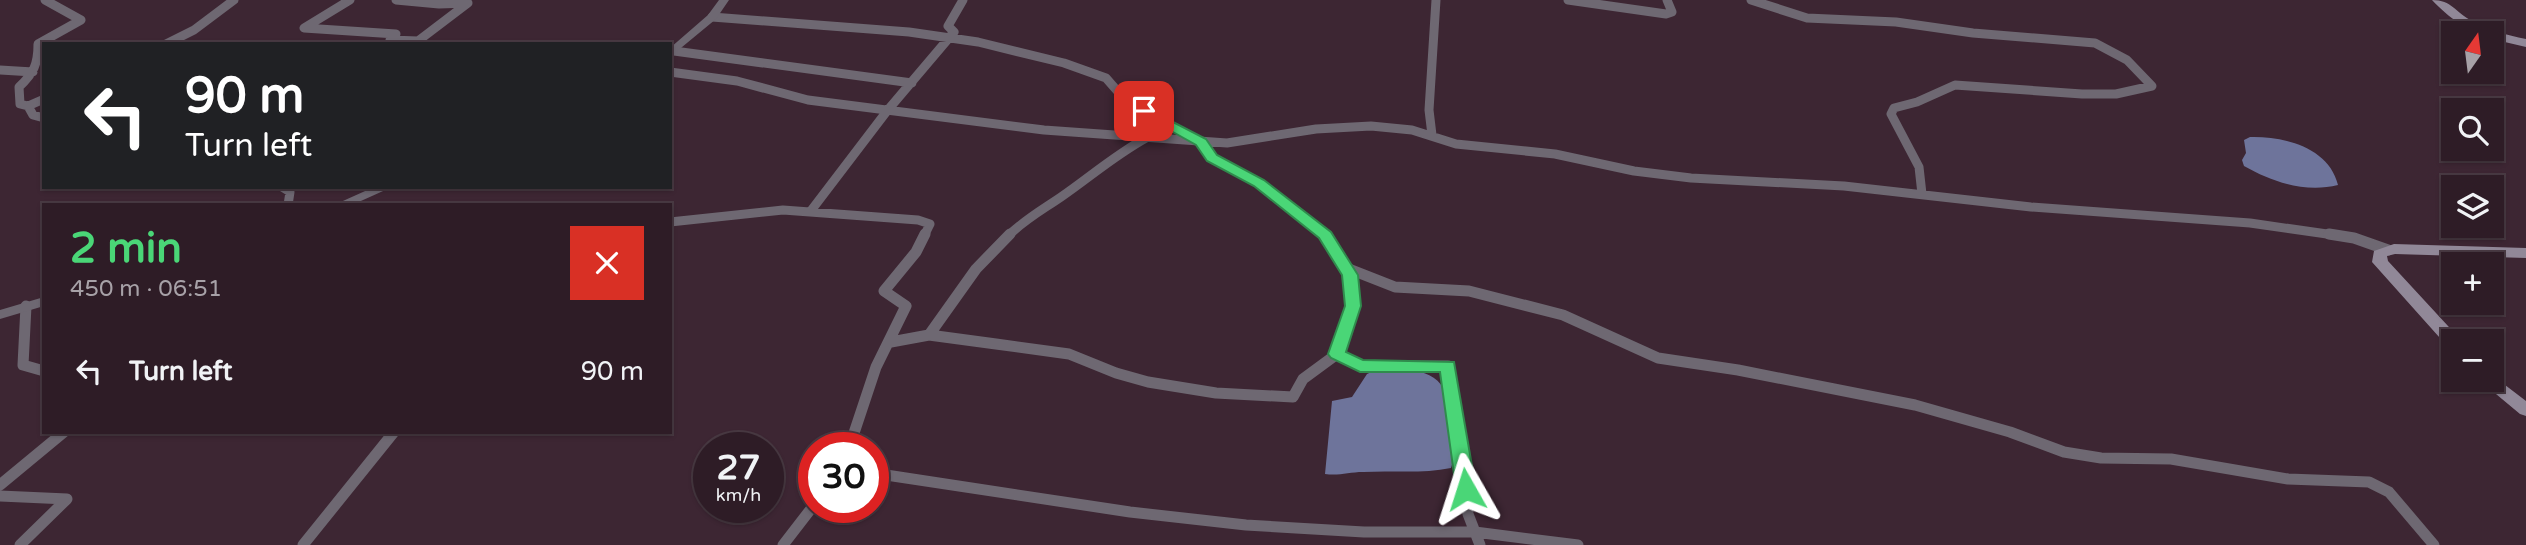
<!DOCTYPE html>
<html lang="en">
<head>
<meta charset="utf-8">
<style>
	body { margin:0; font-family:"Varela Round",sans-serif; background:#3a2932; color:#f1f3f6; height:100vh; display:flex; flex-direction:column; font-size:26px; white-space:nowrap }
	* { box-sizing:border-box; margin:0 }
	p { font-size:23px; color:#a7a1a7 }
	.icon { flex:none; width:38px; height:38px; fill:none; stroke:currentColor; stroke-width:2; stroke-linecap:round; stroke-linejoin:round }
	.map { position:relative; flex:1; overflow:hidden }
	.details { position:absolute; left:42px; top:203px; width:630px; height:231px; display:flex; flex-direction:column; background:#2e1c26; border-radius:0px; box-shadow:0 2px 5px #0004,0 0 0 2px #493a43 }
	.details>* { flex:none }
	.banner { position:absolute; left:42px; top:42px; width:630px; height:147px; border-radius:0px; box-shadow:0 2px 5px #0004,0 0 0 2px #493a43; background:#202124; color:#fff; overflow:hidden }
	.needle { width:46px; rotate:14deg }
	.tools { position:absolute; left:2441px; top:21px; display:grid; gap:14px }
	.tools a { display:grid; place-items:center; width:63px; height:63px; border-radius:0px; background:#2e1c26; box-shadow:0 2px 5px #0004,0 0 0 2px #493a43; font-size:35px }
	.speed { position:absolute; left:693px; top:432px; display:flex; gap:14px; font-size:35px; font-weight:700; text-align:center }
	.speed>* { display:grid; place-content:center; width:91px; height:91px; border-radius:50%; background:#2e1c26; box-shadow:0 2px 5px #0004,0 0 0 2px #493a43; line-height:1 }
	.speed small { font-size:18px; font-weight:400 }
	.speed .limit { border:10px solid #d22; background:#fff; color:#111 }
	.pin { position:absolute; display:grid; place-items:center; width:60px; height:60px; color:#fff; margin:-30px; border-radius:14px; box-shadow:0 4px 10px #0006 }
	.me { position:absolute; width:77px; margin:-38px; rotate:354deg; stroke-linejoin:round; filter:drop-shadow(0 0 5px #0008) }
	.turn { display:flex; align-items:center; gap:24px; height:147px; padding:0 28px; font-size:32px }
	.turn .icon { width:91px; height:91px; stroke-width:2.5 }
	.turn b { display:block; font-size:49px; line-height:60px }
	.round { display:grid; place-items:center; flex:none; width:74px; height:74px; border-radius:0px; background:#3a2932 }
	.head { display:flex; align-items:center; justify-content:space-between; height:119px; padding:0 28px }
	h1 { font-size:42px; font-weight:700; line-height:52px; color:#4ad677 }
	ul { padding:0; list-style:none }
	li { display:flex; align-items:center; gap:21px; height:98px; padding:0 28px }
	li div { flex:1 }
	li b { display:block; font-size:26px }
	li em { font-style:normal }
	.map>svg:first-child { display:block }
</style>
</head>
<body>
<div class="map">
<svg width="2526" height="545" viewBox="0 0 2526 545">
	<rect width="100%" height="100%" fill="#3d2633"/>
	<path fill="#6e749b" d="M2250,137C2283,136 2329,147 2338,185C2305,193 2272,182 2244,166L2242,160L2246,153L2244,140Z
		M1378,369C1423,371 1445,367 1453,419C1455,436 1457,452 1451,468C1422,474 1392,470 1363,472C1349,472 1339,476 1325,474L1332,401L1352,397L1367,374Z"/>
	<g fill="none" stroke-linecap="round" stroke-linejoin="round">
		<path stroke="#6e6872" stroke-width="9" d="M350,0L304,28L396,34L390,40L418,41
			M396,0L439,4L468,3
			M1568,0L1666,14L1672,12L1667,0
			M1751,0L1807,18L1896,22L1973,33L2095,43L2127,60L2152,86L2116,94H2082L1955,85L1917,102L1894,108L1891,114L1919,167L1922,194
			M712,17L909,32L978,42L1064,63L1106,78L1127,102L1201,142L1212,158L1259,183L1327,236
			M166,44L194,30L234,0
			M414,44L468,3
			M674,51L912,83
			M0,70L33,72
			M670,72L737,81L808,100L1044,130L1227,143L1316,129L1371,126L1412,130L1456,144L1555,154L1634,171L1691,178L1844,186L2031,207L2250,223L2341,236
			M28,106L44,99
			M44,118L33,115L28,106L20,104L19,87C34,73 38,64 38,44L81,20L45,0
			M1432,135L1429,110L1436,0
			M282,187L290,192L288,205
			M810,212L887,111L954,32L948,26L963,0
			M670,222L783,210L918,220L930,224L924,236
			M1008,236C1024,220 1042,210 1061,197C1090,177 1115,155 1146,138"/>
		<path stroke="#6e6872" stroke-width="11" d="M1325,234C1361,286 1356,297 1337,354L1360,366H1448L1464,464L1468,514L1480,545
			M2329,234L2354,238L2388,250
			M1344,267L1395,287L1469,291L1563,315L1658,358L1738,370L1915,405L2010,432L2064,452L2101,458L2171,459L2288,479L2369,482L2389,492L2434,545
			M26,306L23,365L44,371
			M929,335L976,269L1010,234
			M891,342L929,335L996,344L1069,354L1116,373L1148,382L1216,393L1293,397L1303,379L1337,354
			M849,448L876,367L906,306L884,291L916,252L925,234
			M873,473L1130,512L1246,525L1364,532H1475L1578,545
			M0,485L64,432
			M0,496L67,499L20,545
			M303,545L394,432
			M783,545L814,505"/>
		<path fill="#6e6872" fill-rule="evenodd" d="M719,0H729L716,19L670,57V48L708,15Z
			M374,187H392L352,205H334Z
			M44,297V306L0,319V310Z"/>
		<path fill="#918898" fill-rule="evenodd" d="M2432,0C2452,0 2455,12 2472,21C2489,30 2506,35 2526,39V47L2492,39V33C2468,33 2448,17 2432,0Z
			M2394,244L2526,248V258L2395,254L2387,256L2388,261L2460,339L2461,341H2454V348L2448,347L2372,262L2374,251Z
			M2492,375L2526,401V416L2520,414L2484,384L2481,380H2492Z"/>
	</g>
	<path fill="#4ad677" stroke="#308b4d" stroke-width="2" d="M1144,107L1206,139L1217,155L1264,180L1331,232L1358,275L1361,306L1346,352L1363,360L1454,362L1476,489L1473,494H1459L1456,489L1440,372H1360L1331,358L1328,354L1345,306L1342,275L1319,238L1254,186L1207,161L1196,145L1139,113V108Z"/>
</svg>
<div class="tools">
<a><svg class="needle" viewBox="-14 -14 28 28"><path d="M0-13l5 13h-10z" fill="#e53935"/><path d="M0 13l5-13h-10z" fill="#a7a1a7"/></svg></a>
<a><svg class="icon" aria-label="search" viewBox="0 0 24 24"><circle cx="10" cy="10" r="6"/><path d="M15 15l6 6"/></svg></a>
<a><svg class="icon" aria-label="layers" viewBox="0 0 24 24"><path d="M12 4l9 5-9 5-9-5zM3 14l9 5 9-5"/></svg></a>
<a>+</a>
<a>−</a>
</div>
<div class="speed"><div>27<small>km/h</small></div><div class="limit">30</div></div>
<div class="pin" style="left:1144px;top:111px;background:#d93025"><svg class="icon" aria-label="arrive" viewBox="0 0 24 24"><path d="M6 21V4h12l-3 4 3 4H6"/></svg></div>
<svg class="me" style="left:1466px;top:489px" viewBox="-20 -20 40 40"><path d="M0-17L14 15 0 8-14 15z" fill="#4ad677" stroke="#fff" stroke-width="4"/></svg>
<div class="banner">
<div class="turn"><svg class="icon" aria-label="left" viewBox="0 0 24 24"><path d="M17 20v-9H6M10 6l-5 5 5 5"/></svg><div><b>90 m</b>Turn left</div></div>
</div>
<section class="details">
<div class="head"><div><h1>2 min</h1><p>450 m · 06:51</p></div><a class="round" style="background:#d93025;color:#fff"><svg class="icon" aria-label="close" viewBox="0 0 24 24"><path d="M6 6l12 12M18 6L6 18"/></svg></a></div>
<ul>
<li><svg class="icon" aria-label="left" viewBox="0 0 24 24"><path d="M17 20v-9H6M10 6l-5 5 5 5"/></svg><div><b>Turn left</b></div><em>90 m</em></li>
</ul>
</section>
</div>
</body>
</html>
